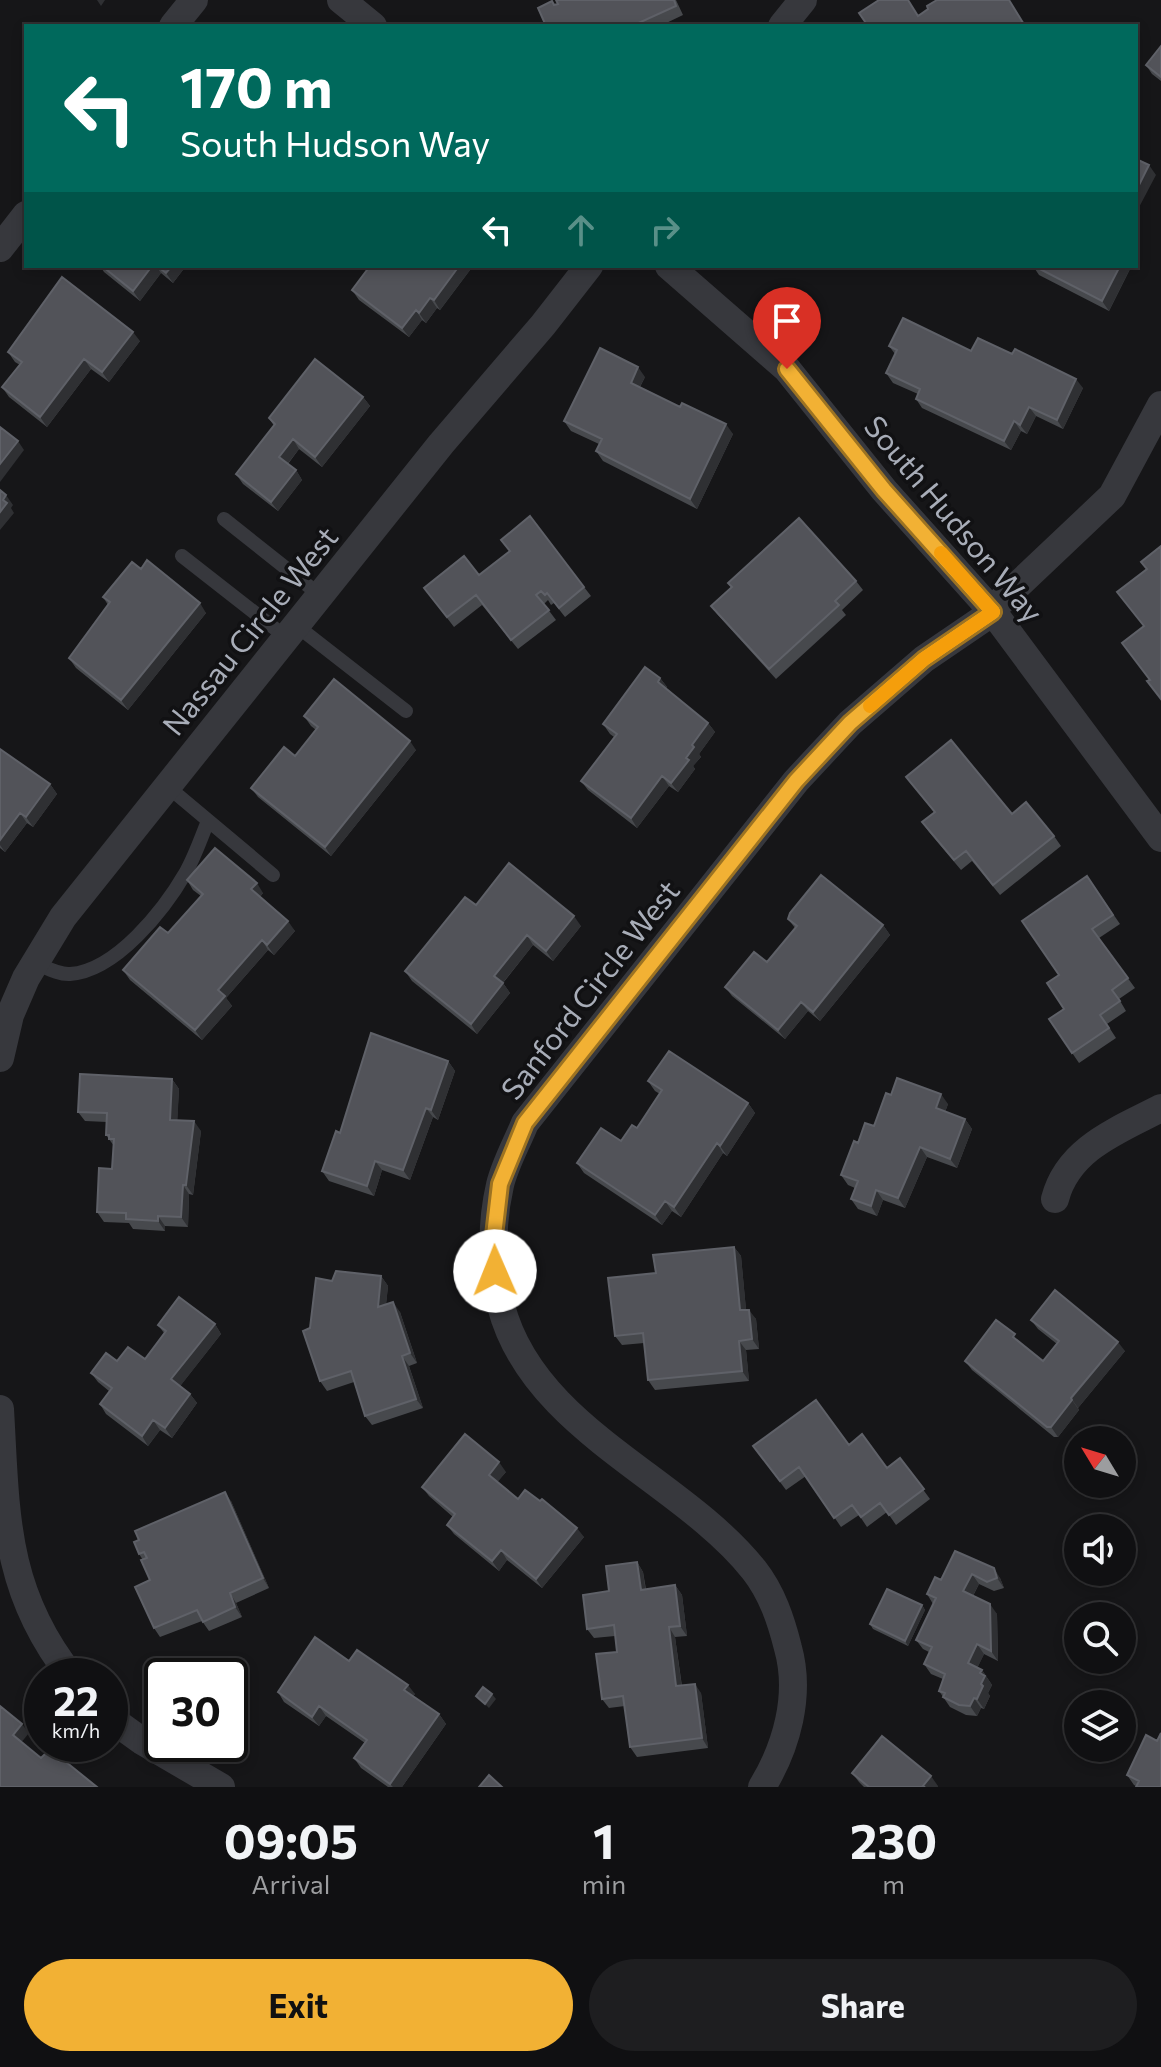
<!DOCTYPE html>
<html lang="en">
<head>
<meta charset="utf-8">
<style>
	body { margin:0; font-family:Commissioner,sans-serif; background:#1e1e20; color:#f1f3f6; height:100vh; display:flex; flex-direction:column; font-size:30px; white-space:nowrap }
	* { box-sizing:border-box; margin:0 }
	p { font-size:26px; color:#9c9d9f }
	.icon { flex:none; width:44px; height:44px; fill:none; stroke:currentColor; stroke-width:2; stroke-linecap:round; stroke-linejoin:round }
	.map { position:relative; height:1787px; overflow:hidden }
	.sheet { display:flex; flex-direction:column; background:#101012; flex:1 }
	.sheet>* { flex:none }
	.banner { position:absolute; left:24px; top:24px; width:1114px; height:244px; border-radius:0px; box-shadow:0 4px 12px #0003,0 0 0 2px #303032; background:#00695c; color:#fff; overflow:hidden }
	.needle { width:52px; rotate:308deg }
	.fabs { position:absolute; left:1064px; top:1426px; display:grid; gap:16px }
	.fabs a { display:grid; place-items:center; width:72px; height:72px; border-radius:50%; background:#101012; box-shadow:0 4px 12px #0003,0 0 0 2px #303032; font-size:40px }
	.speed { position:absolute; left:24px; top:1658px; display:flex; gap:16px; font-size:40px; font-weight:700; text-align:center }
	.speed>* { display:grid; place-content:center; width:104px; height:104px; border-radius:50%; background:#101012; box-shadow:0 4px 12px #0003,0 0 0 2px #303032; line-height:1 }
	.speed small { font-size:20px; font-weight:400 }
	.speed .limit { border:4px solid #111; border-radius:12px; background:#fff; color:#111 }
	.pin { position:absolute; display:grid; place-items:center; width:68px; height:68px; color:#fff; margin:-82px -34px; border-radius:50% 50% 50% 0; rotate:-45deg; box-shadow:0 0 8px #0007 }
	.pin .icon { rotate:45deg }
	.me { position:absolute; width:88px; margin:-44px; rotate:359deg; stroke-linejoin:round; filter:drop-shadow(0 0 6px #0008) }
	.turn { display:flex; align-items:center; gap:28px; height:168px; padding:0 24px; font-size:36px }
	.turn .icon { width:104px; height:104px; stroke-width:2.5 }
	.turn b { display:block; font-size:56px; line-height:68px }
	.lanes { display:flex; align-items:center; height:76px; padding:0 24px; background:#0003; justify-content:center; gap:40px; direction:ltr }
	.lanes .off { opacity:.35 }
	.eta { display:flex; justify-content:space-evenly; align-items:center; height:136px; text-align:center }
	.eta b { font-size:48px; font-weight:700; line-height:56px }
	.button { display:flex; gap:16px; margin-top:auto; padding:16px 24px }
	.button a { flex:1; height:92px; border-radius:48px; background:#f2b134; color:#111; font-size:32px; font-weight:700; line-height:92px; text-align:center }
	.button a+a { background:#1e1e20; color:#f1f3f6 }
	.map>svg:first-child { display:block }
</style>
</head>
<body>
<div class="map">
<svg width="1161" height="1787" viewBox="0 0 1161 1787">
	<rect width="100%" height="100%" fill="#161618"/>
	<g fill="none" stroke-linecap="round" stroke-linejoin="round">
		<path stroke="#37383d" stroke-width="14" d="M224,519L321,596
			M182,556L287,638
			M297,626L406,711
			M167,786L273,875
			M35,963C45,967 59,975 70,974C116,971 164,910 186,872C195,856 201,838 208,821"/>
		<path stroke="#37383d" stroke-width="28" d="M341,0L373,26
			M173,26L194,0
			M782,26L803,0
			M0,248L26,215
			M669,266L787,369L884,490L993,612L1161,838
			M0,1058L10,1015L26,978L63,917L441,444L543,325L589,266
			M1055,1199C1068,1148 1119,1130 1161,1108
			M0,1409C6,1512 3,1590 71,1676
			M110,1718L142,1741L221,1787
			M762,1787C787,1746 801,1695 788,1648C781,1620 772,1593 754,1570C681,1478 533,1429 501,1306C492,1267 491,1224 500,1185C505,1164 517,1143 525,1123L796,781L850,723L924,659L993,612L999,603L1112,496L1161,405"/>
	</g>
	<path fill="#47494d" d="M556,0H676L683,15L660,26H546L552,1L555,5L558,4Z
		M1161,46V81L1152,74L1146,65Z
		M100,266H186L173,283L161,273L140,301L104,272Z
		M370,266H473L440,310L437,308L426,323L422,320L409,337L359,300L352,290Z
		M1033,266L1130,269L1109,311L1039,275Z
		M140,341L109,382L91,369L47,427L9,397L2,387L20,365L15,362L8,352Z
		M889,346L971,351L1083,388L1063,429L1036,416L1027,434L1021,431L1011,450L922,408L916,399L918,394L893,383L886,373L895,354Z
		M645,377L640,387L733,434L697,509L603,461L596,451L599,444L571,431L564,421Z
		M363,397L370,406L322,467L299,449L288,464L296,470L302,480L278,511L243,484L236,474L274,426L269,418Z
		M141,569L206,613L128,710L76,668L69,658L108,605L103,597Z
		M479,575L584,587L591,596L565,617L554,603L551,605L548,600L544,604L556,620L518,649L482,605L454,627L424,588Z
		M856,581L863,590L842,610L846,615L776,679L718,615L711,606L731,587L728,583Z
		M660,678L667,687L666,688L708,723L715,732L699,754L701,757L693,766L695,769L678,792L669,786L637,828L588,790L581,781L614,737L610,734L603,724Z
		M304,716L416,750L331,856L258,797L251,788L295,756L316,730L311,726Z
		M0,749L50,784L57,794L33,827L27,823L5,852L0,848Z
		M906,777L1012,814L1054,836L1061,846L1000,895L972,861L961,870L929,832L922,822L934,812Z
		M1087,876L1120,924L1099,938L1135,988L1119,999L1126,1011L1107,1024L1116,1038L1079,1063L1049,1019L1064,1009L1059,975Z
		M187,880L263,893L260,897L295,931L274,955L268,950L226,998L232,1006L202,1040L130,980L123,970L168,933L201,896L193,890Z
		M476,905L581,926L553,961L533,945L503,983L510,993L477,1034L412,981L405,971Z
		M788,919L883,925L890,935L820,1021L808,1011L785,1039L732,996L725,987L767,962L795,928Z
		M448,1061L455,1071L438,1120L433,1117L410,1180L382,1170L374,1196L329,1181L322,1171L340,1133Z
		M172,1079L179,1089L177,1121L201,1131L193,1195L189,1194L188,1227L165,1226V1231L133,1229L129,1223L104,1222L97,1212L112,1169L114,1146L106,1135L107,1122L85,1121L78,1112Z
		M648,1081L748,1103L755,1113L727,1156L723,1153L681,1217L672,1211L662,1225L584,1173L577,1163L621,1141L637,1128L660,1094L655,1091Z
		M891,1095L948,1104L945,1112L965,1119L972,1129L957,1168L927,1157L905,1208L883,1200L877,1216L858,1209L851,1199L855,1188L848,1185L841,1175L858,1143L874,1126Z
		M734,1247L741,1256L746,1310L756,1319L759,1349L746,1350L749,1381L655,1390L648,1380L644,1343L622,1345L615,1336L656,1273Z
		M381,1276L388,1286L386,1304L400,1312L417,1363L409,1366L423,1408L372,1425L365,1416L354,1382L327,1391L320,1381L310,1328L332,1281Z
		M1031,1320L1125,1351L1078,1408L1079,1410L1058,1437H1054L972,1370L965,1361L1021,1344L1043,1361L1057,1344L1038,1329Z
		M215,1324L221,1334L180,1386L190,1394L197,1403L172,1438L160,1430L148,1446L106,1414L100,1404L109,1391L98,1382L91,1373L117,1361L145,1359L164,1333L158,1325Z
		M849,1445L887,1468L900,1458L930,1499L896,1525L887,1512L867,1527L859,1515L841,1527L806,1476L786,1490L753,1446Z
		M506,1472L497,1482L518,1499L584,1537L542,1588L507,1560L499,1571L454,1534L447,1525L453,1517L429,1496L422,1487Z
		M231,1501L269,1588L236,1603L242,1617L209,1631L202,1621L160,1637L154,1628L150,1580L143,1560L139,1554Z
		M955,1551L1000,1578L1004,1588L994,1591L979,1584L973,1596L997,1614L998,1661L984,1654L977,1668L982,1670L992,1685L988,1693L990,1696L984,1709L981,1708L977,1716L966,1715L950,1707L939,1691L943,1679L931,1674L924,1664L929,1652L923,1649L916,1640L933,1604L927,1594L941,1580Z
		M637,1562L643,1572L646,1589L675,1585L682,1595L687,1636L675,1637L682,1686L701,1693L708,1748L637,1757L630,1747L625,1706L609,1708L602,1699L617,1652L615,1636L594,1638L587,1629L609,1591Z
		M922,1605L925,1610L908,1646L873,1629L870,1624Z
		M349,1661L415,1694L413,1696L439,1714L446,1724L402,1787H388L361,1768L354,1758L365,1743L326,1716L319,1726L284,1702L278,1692Z
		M1157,1741L1136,1786L1134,1785L1127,1775Z
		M852,1773L938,1786L937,1787H864L859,1782Z"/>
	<path fill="#2f3033" d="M97,0H105L101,6Z
		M1149,165L1156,175L1136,213V191Z
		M152,266H156L161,273L140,301L133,291Z
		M172,266H186L173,283L166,273Z
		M459,266H473L440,310L434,300Z
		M1120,266H1128L1130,269L1109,311L1102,301Z
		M430,298L437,308L426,323L419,313Z
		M416,310L422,320L409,337L402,328Z
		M133,332L140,341L109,382L102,372Z
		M84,359L91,369L47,427L40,417Z
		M638,367L645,377L637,392L631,383Z
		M1076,379L1083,388L1063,429L1057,420Z
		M363,397L370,406L322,467L315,457Z
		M1029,407L1036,416L1027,434L1020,425Z
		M1014,421L1021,431L1011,450L1004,441Z
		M726,424L733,434L697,509L690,499Z
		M293,439L299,449L285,467L279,457Z
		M18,441L24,450L0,482V464Z
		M296,470L302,480L278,511L271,502Z
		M6,495L13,505L11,508L14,513L0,530V512L3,500Z
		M200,603L206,613L128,710L121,700Z
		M660,678L667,687L665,691L658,682Z
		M708,723L715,732L699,754L701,757L693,766L695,769L678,792L671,783L686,758L692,745Z
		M410,741L416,750L331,856L325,847Z
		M662,776L669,786L637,828L631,818Z
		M50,784L57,794L33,827L26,817Z
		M20,813L27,823L5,852L0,845V840Z
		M257,883L263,893L258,899L251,889Z
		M574,916L581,926L553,961L546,951Z
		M288,921L295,931L274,955L267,945Z
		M883,925L890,935L820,1021L813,1012Z
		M527,935L533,945L501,985L494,976Z
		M262,940L268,950L226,998L232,1006L202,1040L195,1030L218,990Z
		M503,983L510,993L477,1034L471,1024Z
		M801,1002L808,1011L785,1039L778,1030Z
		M448,1061L455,1071L438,1120L431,1110Z
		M172,1079L179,1089L177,1130L170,1120Z
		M941,1094L948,1104L943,1118L936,1108Z
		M748,1103L755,1113L727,1156L720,1146Z
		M426,1108L433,1117L410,1180L403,1170Z
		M965,1119L972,1129L957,1168L950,1159Z
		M194,1121L201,1131L193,1195L186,1185Z
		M717,1143L723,1153L681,1217L674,1207Z
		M920,1147L927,1157L905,1208L898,1198Z
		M375,1161L382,1170L374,1196L367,1186Z
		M183,1185L189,1194L188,1227L181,1217Z
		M876,1190L883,1200L877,1216L871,1206Z
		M665,1201L672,1211L662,1225L655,1215Z
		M158,1216L165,1226V1231L158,1221Z
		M734,1247L741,1256L747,1320L740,1310Z
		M381,1276L388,1286L385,1316L378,1307Z
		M393,1302L400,1312L417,1363L410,1353Z
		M749,1310L756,1319L759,1349L752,1339Z
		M215,1324L221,1334L178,1389L171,1379Z
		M739,1341L746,1350L749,1381L742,1371Z
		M1118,1342L1125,1351L1078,1408L1071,1398Z
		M402,1356L409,1366L423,1408L416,1399Z
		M190,1394L197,1403L172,1438L165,1428Z
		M1072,1400L1079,1410L1058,1437L1051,1427Z
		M153,1420L160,1430L148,1446L142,1436Z
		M499,1462L506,1472L495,1485L489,1475Z
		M225,1492L231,1501L269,1588L263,1578Z
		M577,1528L584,1537L542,1588L536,1579Z
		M501,1550L507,1560L499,1571L492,1561Z
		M637,1562L643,1572L647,1600L641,1590Z
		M994,1568L1000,1578L1004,1588L997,1578Z
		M972,1574L979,1584L970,1601L963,1591Z
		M675,1585L682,1595L687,1636L680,1626Z
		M230,1593L236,1603L242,1617L235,1607Z
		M990,1604L997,1614L998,1661L991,1651Z
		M922,1605L925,1610L908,1646L905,1641Z
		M669,1627L675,1637L683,1696L676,1686Z
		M977,1644L984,1654L975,1673L968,1663Z
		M982,1670L992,1685L988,1693L990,1696L984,1709L977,1699L981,1684L980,1673Z
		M695,1684L701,1693L708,1748L702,1738Z
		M408,1685L415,1694L411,1699L404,1690Z
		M492,1694L496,1699L489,1708L485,1704Z
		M974,1698L981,1708L977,1716L970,1706Z
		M319,1706L326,1716L319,1726L312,1717Z
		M439,1714L446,1724L402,1787H393L390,1784Z
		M22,1724L29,1733L20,1744L13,1735Z
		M931,1776L938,1786L937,1787H924L923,1786Z"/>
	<path fill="#525359" stroke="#5f6168" stroke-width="2" d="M556,0H674L676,6L632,26H546L538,8L552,1L554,5L558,4Z
		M879,0H908L918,16L928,9L927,6L937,0H1009L1025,26H868L859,13Z
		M1161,46V77L1146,65Z
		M1136,159L1149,165L1136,191Z
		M102,266H152L133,291Z
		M157,266H172L166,273Z
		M370,266H459L434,300L430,298L419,313L416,310L402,328L352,290Z
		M1034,266H1120L1102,301Z
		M62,277L133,332L102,372L84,359L40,417L2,387L22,362L8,352Z
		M903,318L971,351L978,338L1012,354L1015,349L1076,379L1057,420L1029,407L1020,425L1014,421L1004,441L916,399L920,389L886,373L897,350L889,346Z
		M600,348L638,367L631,383L680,407L682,403L726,424L690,499L596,451L602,439L564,421Z
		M315,359L363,397L315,457L293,439L279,457L296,470L271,502L236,474L275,424L269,418Z
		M0,427L18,441L0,464Z
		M0,490L6,495L3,500L7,503L0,512Z
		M530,516L584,587L559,608L547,593L545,595L541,591L536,595L549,610L511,640L476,595L447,617L424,588L464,556L479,575L510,551L501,540Z
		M799,518L856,581L835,601L839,605L769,669L711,606L732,587L728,583Z
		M1161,546V699L1147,681L1150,680L1122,643L1144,626L1117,592L1147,569L1141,562Z
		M147,560L200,603L121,700L69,658L110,602L103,597L132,562L141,569Z
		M645,667L660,678L658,682L708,723L692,745L694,747L686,758L689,760L671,783L662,776L631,818L581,781L617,734L603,724Z
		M334,679L410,741L325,847L251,788L284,747L295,756L318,727L304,716Z
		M951,740L1012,814L1026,802L1054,836L993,885L966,851L954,860L922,822L935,812L906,777Z
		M0,749L50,784L26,817L20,813L0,840Z
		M215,848L257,883L251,889L288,921L267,945L262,940L218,990L225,996L195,1030L123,970L160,927L168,933L203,894L187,880Z
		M509,863L574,916L546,951L527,935L494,976L503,983L471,1024L405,971L465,897L476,905Z
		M821,875L883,925L813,1012L801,1002L778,1030L725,987L754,952L767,962L797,926L788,919L790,913Z
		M1087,876L1113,915L1092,929L1128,978L1112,990L1120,1001L1100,1015L1109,1028L1072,1053L1049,1019L1064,1009L1047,983L1059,975L1022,921Z
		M371,1033L448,1061L431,1110L426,1108L403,1170L375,1161L367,1186L322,1171L336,1131L340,1133Z
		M669,1051L748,1103L720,1146L717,1143L674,1207L665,1201L655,1215L577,1163L601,1128L621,1141L632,1125L637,1128L662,1090L648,1081Z
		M80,1074L172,1079L170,1120L194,1121L186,1185H183L181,1217L158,1216V1221L126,1219V1213L97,1212L99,1168L112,1169L114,1139H109V1135H106L107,1113L78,1112Z
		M897,1078L941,1094L936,1108L965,1119L950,1159L920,1147L898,1198L876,1190L871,1206L851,1199L858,1181L841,1175L854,1141L858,1143L865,1123L874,1126L886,1093L891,1095Z
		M734,1247L740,1310H749L752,1339L739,1341L742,1371L648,1380L643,1333L615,1336L608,1278L656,1273L653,1255Z
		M336,1271L381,1276L378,1307L393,1302L410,1353L402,1356L416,1399L365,1416L351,1371L320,1381L303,1331L310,1328L316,1278L332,1281Z
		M1055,1290L1118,1342L1071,1398L1072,1400L1051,1427H1047L965,1361L996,1320L1015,1334L1013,1337L1043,1361L1059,1341L1031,1320Z
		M179,1297L215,1324L171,1379L190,1394L165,1428L153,1420L142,1436L100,1404L112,1388L91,1373L106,1353L117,1361L128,1347L145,1359L166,1331L158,1325Z
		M816,1400L849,1445L862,1434L887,1468L900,1458L924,1489L889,1515L880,1503L861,1517L852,1505L834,1518L799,1467L780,1481L753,1446Z
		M465,1434L499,1462L489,1475L518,1499L525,1490L540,1501L542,1499L577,1528L536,1579L501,1550L492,1561L447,1525L455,1514L422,1487Z
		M225,1492L263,1578L230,1593L235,1607L203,1622L197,1610L154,1628L135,1587L150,1580L141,1560L147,1558L144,1552L139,1554L134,1542L139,1540L135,1531Z
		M955,1551L994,1568L997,1578L987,1582L972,1574L963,1591L990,1604L991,1651L977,1644L968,1663L982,1670L980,1673L985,1676L981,1684L983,1686L977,1699L974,1698L970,1706L959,1705L943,1697L945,1693L939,1691L945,1674L924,1664L932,1647L916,1640L936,1598L927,1594L935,1577L941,1580Z
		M637,1562L641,1590L675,1585L680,1626L669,1627L676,1686L695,1684L702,1738L630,1747L623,1696L602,1699L596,1654L617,1652L614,1625L587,1629L583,1595L609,1591L606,1566Z
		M887,1589L922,1605L905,1641L870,1624Z
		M315,1637L349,1661L357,1650L408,1685L404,1690L439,1714L390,1784L354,1758L367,1740L319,1706L312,1717L278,1692Z
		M483,1687L492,1694L485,1704L476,1696Z
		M0,1706L22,1724L13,1735L41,1758L47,1752L59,1761L61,1758L97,1787H0Z
		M1161,1733V1787H1136L1139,1781L1127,1775L1146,1735L1157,1741Z
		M882,1736L931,1776L923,1786L925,1787H869L852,1773Z
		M489,1775L502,1787H479Z"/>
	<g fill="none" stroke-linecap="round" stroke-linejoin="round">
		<g stroke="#9d7322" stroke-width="20">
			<path id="route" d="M495,1271L493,1244L500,1184L525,1123L796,781L850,723L924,659L993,612L884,490L787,369"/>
		</g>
		<use href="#route" stroke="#f2b134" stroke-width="14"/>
		<path stroke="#f59e0b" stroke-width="14" d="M870,706L924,659L993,612L941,553"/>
	</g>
	<g text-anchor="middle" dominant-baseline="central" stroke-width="7" stroke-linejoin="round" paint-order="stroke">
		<g font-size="30" fill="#a8adb8" stroke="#111113">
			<text transform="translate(955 518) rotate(50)">South Hudson Way</text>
			<text transform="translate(249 630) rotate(-51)">Nassau Circle West</text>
			<text transform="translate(589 989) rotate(-52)">Sanford Circle West</text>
		</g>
	</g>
</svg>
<div class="fabs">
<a><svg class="needle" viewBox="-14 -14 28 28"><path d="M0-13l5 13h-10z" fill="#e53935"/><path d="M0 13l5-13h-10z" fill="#9c9d9f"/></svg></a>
<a><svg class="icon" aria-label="sound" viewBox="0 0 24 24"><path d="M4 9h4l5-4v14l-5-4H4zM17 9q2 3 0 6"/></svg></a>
<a><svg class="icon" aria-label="search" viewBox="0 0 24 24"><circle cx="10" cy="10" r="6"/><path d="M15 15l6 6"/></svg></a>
<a><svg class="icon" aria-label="layers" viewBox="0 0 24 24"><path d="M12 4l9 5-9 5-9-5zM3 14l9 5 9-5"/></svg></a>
</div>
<div class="speed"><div>22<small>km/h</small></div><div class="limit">30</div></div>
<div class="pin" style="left:787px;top:369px;background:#d93025"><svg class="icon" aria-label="arrive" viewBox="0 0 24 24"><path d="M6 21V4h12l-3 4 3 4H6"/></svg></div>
<svg class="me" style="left:495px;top:1271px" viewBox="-20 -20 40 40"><circle r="19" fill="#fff"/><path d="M0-13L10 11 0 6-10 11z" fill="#f2b134"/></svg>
<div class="banner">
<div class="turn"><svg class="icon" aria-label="left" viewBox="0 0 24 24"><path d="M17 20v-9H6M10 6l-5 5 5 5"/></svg><div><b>170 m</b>South Hudson Way</div></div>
<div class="lanes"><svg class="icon" aria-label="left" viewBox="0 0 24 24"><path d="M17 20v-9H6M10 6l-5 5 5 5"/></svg><svg class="icon off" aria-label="ahead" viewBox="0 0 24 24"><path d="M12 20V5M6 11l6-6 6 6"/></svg><svg class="icon off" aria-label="right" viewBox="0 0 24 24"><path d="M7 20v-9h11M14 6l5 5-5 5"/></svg></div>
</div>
</div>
<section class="sheet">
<div class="eta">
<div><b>09:05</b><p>Arrival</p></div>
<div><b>1</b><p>min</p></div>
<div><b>230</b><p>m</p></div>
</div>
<div class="button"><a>Exit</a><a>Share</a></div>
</section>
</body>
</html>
